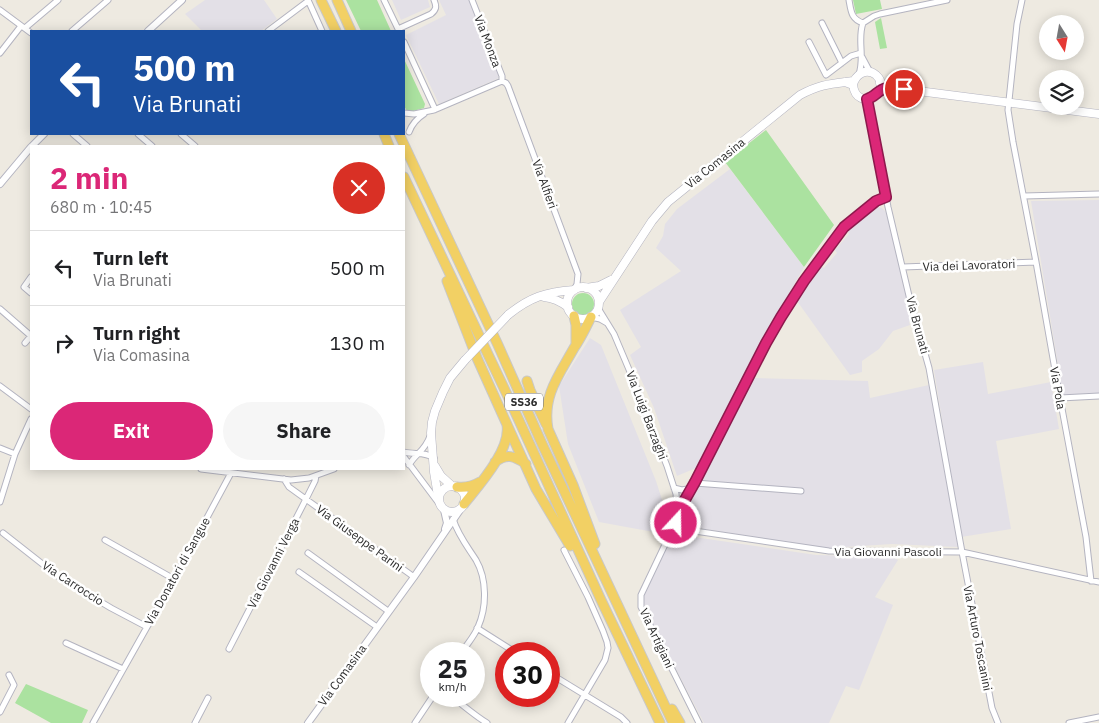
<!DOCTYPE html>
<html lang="en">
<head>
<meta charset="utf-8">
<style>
	body { margin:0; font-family:"IBM Plex Sans",sans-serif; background:#f6f6f6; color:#202124; height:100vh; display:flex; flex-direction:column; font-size:19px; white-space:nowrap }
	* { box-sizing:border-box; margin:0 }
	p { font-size:16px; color:#757577 }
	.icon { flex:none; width:28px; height:28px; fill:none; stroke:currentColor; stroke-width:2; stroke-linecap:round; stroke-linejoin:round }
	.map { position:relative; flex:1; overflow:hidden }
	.sheet { position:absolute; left:30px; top:145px; width:375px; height:325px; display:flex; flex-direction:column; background:#fff; border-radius:0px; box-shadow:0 2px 12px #0003 }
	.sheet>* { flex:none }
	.top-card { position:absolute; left:30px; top:30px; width:375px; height:105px; border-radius:0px; box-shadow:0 2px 12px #0003; background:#1a4fa0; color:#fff; overflow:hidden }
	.needle { width:32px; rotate:169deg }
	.controls { position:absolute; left:1039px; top:15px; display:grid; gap:10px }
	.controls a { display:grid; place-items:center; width:45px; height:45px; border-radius:50%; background:#fff; box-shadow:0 2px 12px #0003; font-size:25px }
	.speed { position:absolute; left:420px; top:642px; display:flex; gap:10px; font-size:25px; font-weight:700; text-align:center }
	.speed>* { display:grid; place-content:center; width:65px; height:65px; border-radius:50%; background:#fff; box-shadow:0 2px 12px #0003; line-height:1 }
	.speed small { font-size:12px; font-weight:400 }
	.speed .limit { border:8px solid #d22; background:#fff; color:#111 }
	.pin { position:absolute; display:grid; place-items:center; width:42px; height:42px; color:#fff; margin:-21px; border:2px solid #fff; border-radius:50%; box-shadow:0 1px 5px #0007 }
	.me { position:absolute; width:55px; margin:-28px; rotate:21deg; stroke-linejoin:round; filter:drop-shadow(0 0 4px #0008) }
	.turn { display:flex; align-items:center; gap:18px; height:105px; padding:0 20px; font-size:22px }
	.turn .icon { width:65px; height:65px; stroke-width:2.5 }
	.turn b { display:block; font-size:35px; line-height:42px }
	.round { display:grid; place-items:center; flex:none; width:52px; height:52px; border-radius:26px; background:#f6f6f6 }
	.summary { display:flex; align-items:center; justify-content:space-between; height:85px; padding:0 20px }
	h1 { font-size:30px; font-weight:700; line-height:38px; color:#db2777 }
	.button { display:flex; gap:10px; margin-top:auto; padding:10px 20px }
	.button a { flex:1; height:58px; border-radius:30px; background:#db2777; color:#fff; font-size:20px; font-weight:700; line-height:58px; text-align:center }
	.button a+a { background:#f6f6f6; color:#202124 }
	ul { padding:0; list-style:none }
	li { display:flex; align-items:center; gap:15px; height:75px; padding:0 20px; border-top:1px solid #e0e0e0 }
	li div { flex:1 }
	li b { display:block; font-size:19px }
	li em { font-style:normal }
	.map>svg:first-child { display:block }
</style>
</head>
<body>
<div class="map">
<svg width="1099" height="723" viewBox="0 0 1099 723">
	<rect width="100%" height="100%" fill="#eeeae1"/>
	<path fill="#e3e0e7" d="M205,0H264L277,19L261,31H202L185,14Z
		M392,0H428L430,7L401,20Z
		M439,0H471L489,47L499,78L439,104L406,35L446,15Z
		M730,169L804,267L754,356L696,468L677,476L654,408L630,355L641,347L620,310L681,271L656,248L663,236L665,224L677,209Z
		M1099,200V393L1063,395L1031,201Z
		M878,207L882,208L886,212L913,320L909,322L910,325L893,331L879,349L862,361V372L850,375L797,301L820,266L824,268L837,253L835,250L849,234L847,231Z
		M590,338L601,345L656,481L665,509L659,533L599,522L568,444L559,386Z
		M983,362L988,394L1051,382L1059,429L996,441L1011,529L961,537L934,370Z
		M753,378L868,381L870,398L929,385L958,547L892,544L829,548L779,542L688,526L682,521L685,513Z
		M679,537H694L816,555L893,557L898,560L875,597L893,605L859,690L846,686L829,723H704L645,609L643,596L666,544Z"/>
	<path fill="#abe2a0" d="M346,0H377L391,31H361Z
		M853,0H880L882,9L856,14Z
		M881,18L887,48L880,49L875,22Z
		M404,59L425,104L424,108L413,111H407L404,106Z
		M766,130L834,225L804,267L725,162Z
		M572 304a11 11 0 1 1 22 0a11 11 0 1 1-22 0Z
		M26,684L88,710L82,723H51L15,703Z"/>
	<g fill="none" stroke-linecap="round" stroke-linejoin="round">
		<g stroke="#b4b4c0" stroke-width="7">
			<path id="minor" d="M308,0L322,31
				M384,0L399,31
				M472,0L502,76V81
				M849,0C851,11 851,19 863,23
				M1022,0L1017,24L1008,110L1013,142L1036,262L1060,398L1086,537L1091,581
				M0,10L31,33
				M822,23L842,63
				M863,23L874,16L880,14L947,0
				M25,28L58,0
				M398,29L431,14C436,10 437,7 434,0
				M72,31L108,0
				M268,31L308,1
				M404,42L434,107V110
				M809,42L826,75L851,56L861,53
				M0,53L21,26
				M862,57L870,72
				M859,74C865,57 857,39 863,23
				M502,81L506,83L508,86L578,274L577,284L574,290
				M867,99L888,207L910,300L929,368L962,552L992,708L998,723
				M404,113L414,114L434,110L502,81
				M409,132C412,124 416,119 424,114
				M73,134L87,146
				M138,134L152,146
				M181,134L195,146
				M1024,196L1099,194
				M903,267L1036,262
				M31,277L24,287L31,293
				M598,308L614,334L633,379L667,466L676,494L677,504L675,520L677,526
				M0,309L31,336L25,343
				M591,317L600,319L607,323
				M0,386L31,409
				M1060,398L1099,396
				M0,448L15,454
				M404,452C414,455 425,451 434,458
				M404,457L440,505
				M409,465C416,453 425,451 430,436
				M201,469L291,480L309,478L334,469
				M284,479L289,487L414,577
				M695,483L801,491
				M674,488L682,490L692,488
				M0,502L15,454L31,419
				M677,508L681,505L695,483L766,343L781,317L804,281L844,227L876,201L886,197
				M453,519C458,535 467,546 476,560C487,579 487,607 478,627C474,637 466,645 461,654
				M677,526L680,528L688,530L829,551L962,552L1099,582
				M677,526L670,534L641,595V607L699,723
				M3,533L59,577L111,608L147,627
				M105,540L174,579
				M564,550L588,597L603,631L607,642L608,648L605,660L568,723
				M308,553L388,611
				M299,572L377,627
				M477,628L518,654
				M66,643L123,669
				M229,649L306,499L315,481L316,476
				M549,673L621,717L627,723
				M451,696C463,705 474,715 487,723
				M0,712L14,685L9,675
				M93,723L174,579L231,473
				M195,723L208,698
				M415,723L433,696
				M1069,723L1099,717"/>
		</g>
		<g stroke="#b4b4c0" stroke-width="8">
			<path id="tertiary" d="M148,31L182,0
				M32,146L44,134
				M0,184L31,147
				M444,510L447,523L445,529
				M308,723L414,577L460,510"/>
		</g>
		<g stroke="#b4b4c0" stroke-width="9">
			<path id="secondary" d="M845,82L853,85C857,114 894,91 876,75C866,67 855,75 853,85
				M880,83L887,87L1099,114
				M567 303a16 16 0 1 1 32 0a16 16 0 1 1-32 0Z
				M586,288L599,286L611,280
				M544,297C554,298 560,301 568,307
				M599,302L652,221L668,202L800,95C821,84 830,84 853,81
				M508,315C530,297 546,292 574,290
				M435,466L441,476L451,485
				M439 499a13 13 0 1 1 26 0a13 13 0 1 1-26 0Z
				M438,496L434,472L431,433L432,422L435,411L443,392L450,378L465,360"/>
		</g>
		<g stroke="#c8c8c8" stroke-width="11">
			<path id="trunk" d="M321,0L336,31
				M337,0L351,31
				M384,134L389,146
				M399,134L498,345L543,446L673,723
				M404,177L511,403L601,600L660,723
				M447,281L477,358L536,489L570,546
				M574,316L576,325V343
				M591,317C586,327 581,338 574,348C559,375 542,396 548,429L573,485L595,544
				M527,381L530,390L546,424
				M495,462C507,453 514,456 526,464
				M457,487C466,488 473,486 480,482
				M464,504C479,485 511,450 507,425
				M672,709L680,723"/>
		</g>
		<use href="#minor" stroke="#fff" stroke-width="5"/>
		<use href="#tertiary" stroke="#fff" stroke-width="6"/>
		<use href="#secondary" stroke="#fff" stroke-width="8"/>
		<use href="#trunk" stroke="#f2d064" stroke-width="9"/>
		<g stroke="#b4b4c0" stroke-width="9" stroke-linecap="butt">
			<path id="secondary-bridge" d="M465,360L508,315"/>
		</g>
		<use href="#secondary-bridge" stroke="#fff" stroke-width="8"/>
	</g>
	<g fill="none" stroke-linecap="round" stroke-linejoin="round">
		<g stroke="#8e194d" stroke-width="12">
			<path id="route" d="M676,523L677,508L682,505L695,482L766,343L781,317L804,281L844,227L876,201L886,197L867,99C875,97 878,90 886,88C891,86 899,88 904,89"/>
		</g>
		<use href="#route" stroke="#db2777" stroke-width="9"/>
	</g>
	<g text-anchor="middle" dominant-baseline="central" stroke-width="5" stroke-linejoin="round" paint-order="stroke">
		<rect fill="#fff" stroke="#6c6c6c" stroke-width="1" x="505" y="393.5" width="38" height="17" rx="4"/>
		<g font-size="11" font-weight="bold" fill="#2d2d2d">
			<text x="524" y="402">SS36</text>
		</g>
		<g font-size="12" fill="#2d2d2d" stroke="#fff">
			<text transform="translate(488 41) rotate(69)">Via Monza</text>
			<text transform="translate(715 163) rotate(-39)">Via Comasina</text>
			<text transform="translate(545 184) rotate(70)">Via Alfieri</text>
			<text transform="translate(969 265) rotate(-2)">Via dei Lavoratori</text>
			<text transform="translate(918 325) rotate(75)">Via Brunati</text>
			<text transform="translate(1058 388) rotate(80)">Via Pola</text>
			<text transform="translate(647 415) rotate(69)">Via Luigi Barzaghi</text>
			<text transform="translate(360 538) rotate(36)">Via Giuseppe Parini</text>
			<text x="888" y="551">Via Giovanni Pascoli</text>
			<text transform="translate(273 563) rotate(-63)">Via Giovanni Verga</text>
			<text transform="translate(177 571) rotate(-61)">Via Donatori di Sangue</text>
			<text transform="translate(73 583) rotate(33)">Via Carroccio</text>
			<text transform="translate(657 638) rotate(65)">Via Artigiani</text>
			<text transform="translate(978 638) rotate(79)">Via Arturo Toscanini</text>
			<text transform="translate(342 675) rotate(-54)">Via Comasina</text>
		</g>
	</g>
</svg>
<div class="controls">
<a><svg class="needle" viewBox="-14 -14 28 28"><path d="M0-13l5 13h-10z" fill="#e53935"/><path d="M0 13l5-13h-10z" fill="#757577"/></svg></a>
<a><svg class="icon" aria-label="layers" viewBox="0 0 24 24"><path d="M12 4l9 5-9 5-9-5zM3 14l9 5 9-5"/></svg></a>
</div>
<div class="speed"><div>25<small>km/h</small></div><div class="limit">30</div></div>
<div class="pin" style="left:904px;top:89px;background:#d93025"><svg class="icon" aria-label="arrive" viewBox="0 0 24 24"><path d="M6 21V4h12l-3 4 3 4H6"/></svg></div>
<svg class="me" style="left:676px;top:523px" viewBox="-20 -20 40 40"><circle r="17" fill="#db2777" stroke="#fff" stroke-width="3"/><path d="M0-11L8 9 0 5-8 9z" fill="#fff"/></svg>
<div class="top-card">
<div class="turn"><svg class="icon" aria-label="left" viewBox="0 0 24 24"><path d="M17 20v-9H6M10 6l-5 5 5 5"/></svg><div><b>500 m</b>Via Brunati</div></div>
</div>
<section class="sheet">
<div class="summary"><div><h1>2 min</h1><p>680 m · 10:45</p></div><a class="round" style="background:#d93025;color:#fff"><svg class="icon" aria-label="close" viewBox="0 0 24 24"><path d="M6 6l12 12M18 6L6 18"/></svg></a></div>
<ul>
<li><svg class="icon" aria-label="left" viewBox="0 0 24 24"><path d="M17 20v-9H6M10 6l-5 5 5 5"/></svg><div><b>Turn left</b><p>Via Brunati</p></div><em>500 m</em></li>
<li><svg class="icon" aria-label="right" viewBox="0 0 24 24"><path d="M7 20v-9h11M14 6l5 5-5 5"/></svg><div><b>Turn right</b><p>Via Comasina</p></div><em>130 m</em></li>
</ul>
<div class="button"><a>Exit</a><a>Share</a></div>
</section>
</div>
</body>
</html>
